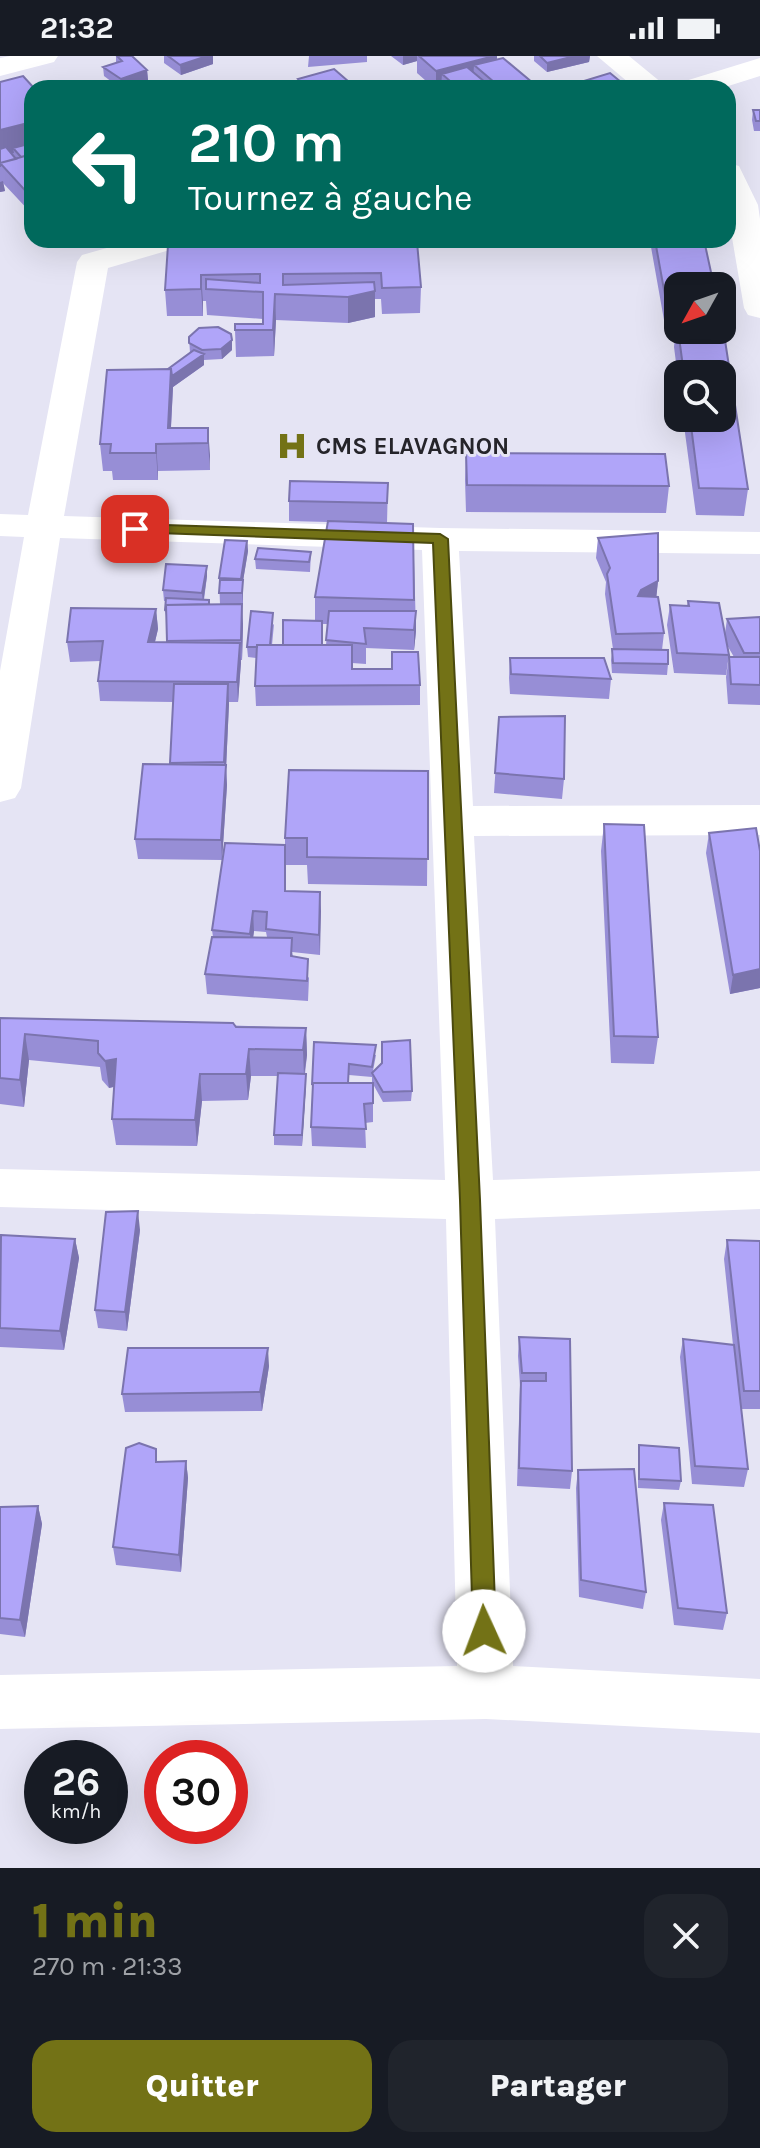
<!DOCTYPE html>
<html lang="fr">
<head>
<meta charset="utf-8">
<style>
	body { margin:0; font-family:Karla,sans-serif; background:#20242c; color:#f1f3f6; height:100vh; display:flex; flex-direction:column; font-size:30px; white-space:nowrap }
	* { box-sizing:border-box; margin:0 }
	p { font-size:26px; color:#9ea1a6 }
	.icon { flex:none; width:44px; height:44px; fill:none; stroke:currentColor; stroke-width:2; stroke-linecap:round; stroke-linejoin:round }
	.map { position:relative; height:1812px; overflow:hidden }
	.drawer { display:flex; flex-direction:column; background:#171b24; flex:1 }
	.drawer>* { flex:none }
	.guide { position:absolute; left:24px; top:24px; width:712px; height:168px; border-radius:24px; box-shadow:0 8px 32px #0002; background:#00695c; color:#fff; overflow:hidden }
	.needle { width:52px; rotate:230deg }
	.tools { position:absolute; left:664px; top:216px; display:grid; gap:16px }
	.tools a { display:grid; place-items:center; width:72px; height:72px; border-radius:16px; background:#171b24; box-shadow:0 8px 32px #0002; font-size:40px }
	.speed { position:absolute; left:24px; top:1684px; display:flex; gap:16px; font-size:40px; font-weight:700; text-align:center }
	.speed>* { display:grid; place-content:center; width:104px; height:104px; border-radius:50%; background:#171b24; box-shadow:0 8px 32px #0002; line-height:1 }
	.speed small { font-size:20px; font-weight:400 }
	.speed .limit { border:12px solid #d22; background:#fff; color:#111 }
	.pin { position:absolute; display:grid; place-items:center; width:68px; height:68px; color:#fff; margin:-34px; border-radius:16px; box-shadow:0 4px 12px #0006 }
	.me { position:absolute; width:88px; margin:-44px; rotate:358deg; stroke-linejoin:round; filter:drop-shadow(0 0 6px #0008) }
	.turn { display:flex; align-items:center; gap:28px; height:168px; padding:0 32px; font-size:36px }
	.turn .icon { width:104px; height:104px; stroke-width:2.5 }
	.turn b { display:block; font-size:56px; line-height:68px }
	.round { display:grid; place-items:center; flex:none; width:84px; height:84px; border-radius:24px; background:#20242c }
	.overview { display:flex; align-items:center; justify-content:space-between; height:136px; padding:0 32px }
	h1 { font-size:48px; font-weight:800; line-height:60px; color:#737216 }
	.button { display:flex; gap:16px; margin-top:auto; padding:16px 32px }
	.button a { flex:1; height:92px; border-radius:24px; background:#737216; color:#fff; font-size:32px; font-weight:800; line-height:92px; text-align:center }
	.button a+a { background:#20242c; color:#f1f3f6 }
	.status { display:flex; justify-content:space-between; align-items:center; height:56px; padding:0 40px; background:#171b24; direction:ltr }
	.status svg { height:22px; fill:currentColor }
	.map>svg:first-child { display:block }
</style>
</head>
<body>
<div class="status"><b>21:32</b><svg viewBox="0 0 49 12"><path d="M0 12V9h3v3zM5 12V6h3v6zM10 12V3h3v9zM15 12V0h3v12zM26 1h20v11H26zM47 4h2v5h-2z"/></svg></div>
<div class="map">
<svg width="760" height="1812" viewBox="0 0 760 1812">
	<rect width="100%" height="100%" fill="#e5e4f4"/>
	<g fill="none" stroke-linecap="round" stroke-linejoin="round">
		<path fill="#fff" fill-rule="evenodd" d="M10,0H58L54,6L0,20V2Z
			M597,0H629L668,32H635Z
			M760,2V20L722,32H677L682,26Z
			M728,107L739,110L758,149L760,163V262L748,259L744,252L728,158Z
			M135,184H185L180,191L108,212L64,460L440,472L760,476V498L459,495L473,750L760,749V779L474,780L493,1124L760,1115V1153L495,1163L513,1610L760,1623V1677L486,1663L0,1673V1619L457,1610L446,1163L0,1151V1113L445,1124L422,494L60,482L21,732L15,742L0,746V615L24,481L0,480V458L28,459L77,206L82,199Z"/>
	</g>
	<path fill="#978ed6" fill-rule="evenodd" d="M116,0L147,14L148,24L124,32H120L104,20L103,11L116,7Z
		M164,0H213V8L181,19L164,7Z
		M309,0H367V6L308,11Z
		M391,0H497V3L539,32H434L417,17V5L403,9Z
		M534,0H590L589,6L547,16L534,5Z
		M298,23L356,32H298Z
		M0,26L32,32V158L3,127L5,135L0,136Z
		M753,54H760V75H754L752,64Z
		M651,184H704L714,230H678V274H722V265L748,433L744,460L696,459L683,362H722V318H678V322L674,291L675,279L673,264H664L651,191Z
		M417,186L421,231L420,257L382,258L381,243H375V261L348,267L276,264L274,300L236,301L235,274L263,268V263L207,259L206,245H203V260H167L165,234L168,189Z
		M189,281L232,294L222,303L204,304V309L173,331L171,372H208L210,414L158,415V424H113L112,415H103L100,388L168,313L190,297Z
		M466,397L669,430L666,457L466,456L465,424Z
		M388,427L387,467L413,468L416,575L414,594L366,592V608L352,607V613L420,629V649L256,650L255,630L256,602L248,601L247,591L274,568L272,589H283L315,565V541L328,466L289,465V445ZM322,568H328L326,589H322Z
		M598,482L658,525L656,541L664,577L662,594L668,608L667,619L612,617L611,604L613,593L605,538L606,526L596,502Z
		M247,485L248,495L243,525V548H220L219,522Z
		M311,496L310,516L256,513L255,503Z
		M207,510V520L204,544L243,568L242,604H241L238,646H229L226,713L227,729L222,804L138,803L135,783L170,708L173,646L100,645L98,625L101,605L70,606L67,586L156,553L158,573L155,586H167V565L165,554L166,545H164L163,534Z
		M688,545L725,577L727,563L760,561V649L728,648L726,621L729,601H734L727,589L729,599L726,619L674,617L667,569L670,549L687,550Z
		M510,602L611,623L609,643L510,638L509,622Z
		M499,661L564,723L562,743L494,737Z
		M428,715L427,830L308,828L307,809H286V835L320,836V899L292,896L293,900L309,922L308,945L207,938L205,918L213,881L212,874L285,789V782ZM254,875L266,876L267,881H253Z
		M604,768L658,981L654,1008L611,1007L601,795Z
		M709,777L760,795V932L730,938L706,797Z
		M0,962L306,972L307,999L305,1018L306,1028L302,1090L274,1089V1079L278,1020H251L248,1044L202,1045L197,1090L116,1089L112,1063L114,1031L109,1032L102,1024L100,1011L29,1004L24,1051L0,1048Z
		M314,986L376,999L373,1015L412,1035L411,1045L383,1046L373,1028V1066L365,1067L366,1092L312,1090L311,1071ZM349,1019L372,1021V1027H349Z
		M140,1174L127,1275L98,1272L95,1254Z
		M0,1183H75L79,1202L64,1294L0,1291Z
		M727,1184L760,1185V1353H741L748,1413L744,1431L692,1428L680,1301L683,1283L733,1289L724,1203Z
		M519,1281L570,1283L572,1415L570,1433L517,1430L520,1329L518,1300Z
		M269,1310L262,1355L125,1356L122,1338Z
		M639,1389L681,1425L679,1434L638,1432V1399Z
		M186,1405L188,1422L181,1516L116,1509L113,1491L158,1406Z
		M578,1414L646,1536L643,1553L579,1541L576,1432Z
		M664,1447L727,1557L723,1574L674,1569L661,1464Z
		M38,1450L42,1468L25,1581L0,1578V1451Z"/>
	<path fill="#7b74ae" d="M207,0H213V8L181,19L180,9Z
		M403,0H417V5L403,9Z
		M494,0H497L496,18L474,9L473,24L442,18L441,32H436V15Z
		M575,0H590L589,6L547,16V7Z
		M147,14L148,24L121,32V23Z
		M621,26L620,32H600Z
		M32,66V92H13L14,97L0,100V74Z
		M3,125L5,135L0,136V126Z
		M201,219L203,245V260L201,233Z
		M375,235V261L348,267V241Z
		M275,238L276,264L274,300L273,274Z
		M232,284V294L222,303L221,293Z
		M204,298V309L173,331L170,388L168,372L169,322Z
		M208,372L210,399V414L208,387Z
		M156,388L158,415V424L156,397Z
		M247,485L248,495L243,525V548L241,523Z
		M207,510V520L203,547L202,537Z
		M658,525L656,545L638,540L641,534Z
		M242,548L243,568L242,604L241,584Z
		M156,553L158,573L150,606L148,586Z
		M416,555V575L414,594V574Z
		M240,587L241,607L238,646L237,626Z
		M228,628L229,648L226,713L227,729L222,804L221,784L225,721L224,706Z
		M320,836L321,855L320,899L319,879Z
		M253,855L254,875L251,898L250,878Z
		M760,913V932L730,938L733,919Z
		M306,972L307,999L304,1020L303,994Z
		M25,978L29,1004L24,1051L20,1024Z
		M249,993L251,1020L248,1044L246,1018Z
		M116,1003L120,1029L109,1032L105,1005Z
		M200,1018L202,1045L197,1090L195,1064Z
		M306,1018V1028L302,1090V1079Z
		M138,1155L140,1174L127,1275L125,1256Z
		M75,1183L79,1202L64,1294L60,1275Z
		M268,1292L269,1310L262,1355L260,1336Z
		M186,1405L188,1422L181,1516L179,1499Z
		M38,1450L42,1468L25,1581L20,1564Z"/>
	<path fill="#b0a5f9" stroke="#7b74ae" stroke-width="2" d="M117,0H132L147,14L121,23L103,11L122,5Z
		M168,0H207L180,9Z
		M419,0H494L436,15Z
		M540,0H575L547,7Z
		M503,2L539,32H501L474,9Z
		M467,11L492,32H458L442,18Z
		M334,13L356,32H307L298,23Z
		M610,17L621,26L600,32H575L571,29Z
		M23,20L34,32H32V66L0,74V26Z
		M387,27L390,32H368L365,29Z
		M753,54H760V65H756Z
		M32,87V98L21,101L13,92Z
		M6,91L16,103L0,107V111V93Z
		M32,98V142L0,107Z
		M655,184H704L714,230H678V245H666Z
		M417,186L421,231L382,232L381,217L283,218V229L374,226L375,235L348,241L275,238L273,274H235V268H263V236L206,233V223L260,227V218L201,219V233L165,234L168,189Z
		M674,256H678V264H677L676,269Z
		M722,265L748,433L699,432L690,362H722V318H684L678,274H722Z
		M218,271L231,278L232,284L221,293L202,294L189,287V281L199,272Z
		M194,294L204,298L172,320L171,313H168Z
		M171,313L168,372H208V387L156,388V397H110L111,388H100L107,314Z
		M466,397L665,398L669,430L467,429Z
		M290,425L388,427L387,447L289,445Z
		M328,465L413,468L414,544L315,541Z
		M658,477V525L641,534L638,540L658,541L664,577L616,578L607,518L610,512L598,482Z
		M225,484L247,485L241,523L219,522Z
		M258,492L311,496L309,506L255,503Z
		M166,508L207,510L202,537L163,534Z
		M220,524H243L242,537H219Z
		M166,542L209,544V548L166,549V555L165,554Z
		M688,545L719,547L729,599L677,597L670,549L689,550Z
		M242,548L241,584L167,585L166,549Z
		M71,552L156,553L148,586L240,587L237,626L98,625L103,585L67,586Z
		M251,555L273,557L270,589H257V591H247Z
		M329,555H416L414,574L364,572L366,588L326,584Z
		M760,561V597H744L727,563Z
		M283,564L322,565V589H283Z
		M257,589H352V613H392V596H418L420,629L255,630Z
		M612,593L668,594V608L613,607Z
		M729,601H760V629L731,628Z
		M510,602H604L611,623L511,618Z
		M174,628H228L224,706L170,707Z
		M565,660L564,723L495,717L499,661Z
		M143,708L226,709L221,784L135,783Z
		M289,714L428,715V803L307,801V782H285Z
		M604,768L644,769L658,981L614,980Z
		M756,772L760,795V913L733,919L709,777Z
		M225,787L285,789V835L320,836L319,879L266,873L267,856L253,855L250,878L212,874Z
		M212,881L292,882L291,900L308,903L307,925L205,918Z
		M0,962L233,967L236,971L306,972L303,994L249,993L246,1018H200L195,1064L112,1063L116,1003L105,1005L98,997V985L25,978L20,1024L0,1022Z
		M410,984L412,1035L383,1036L372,1017L382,1007V986Z
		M314,986L376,989L372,1011L349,1008L348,1027H313L312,1029Z
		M278,1017L306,1018L302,1079H274Z
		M313,1027H373V1047L364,1048L366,1073L311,1071Z
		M138,1155L125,1256L95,1254L106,1156Z
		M1,1179L75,1183L60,1275L0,1272Z
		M727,1184L760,1185V1335H744Z
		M519,1281L570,1283L572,1415L519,1412L521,1325H546V1317H522Z
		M683,1283L734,1289L748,1413L695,1410Z
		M128,1292H268L260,1336L122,1338Z
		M139,1387L156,1393V1406L186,1405L179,1499L113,1491L126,1392Z
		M639,1389L679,1392L681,1425L639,1423Z
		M634,1413L646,1536L581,1524L578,1414Z
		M664,1447L713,1449L727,1557L678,1552Z
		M38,1450L20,1564L0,1562V1451Z"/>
	<path fill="#737216" stroke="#4b4a0e" stroke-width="2" d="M135,468L440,478L448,483L480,1144L496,1575L492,1582L484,1586L476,1582L473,1575L460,1144L433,487L130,476L128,473Z"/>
	<defs>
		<g id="hospital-bare" transform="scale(2.4)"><path d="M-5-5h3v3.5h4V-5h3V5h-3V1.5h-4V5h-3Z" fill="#737216" stroke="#e5e4f4" stroke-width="2.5" paint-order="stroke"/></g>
	</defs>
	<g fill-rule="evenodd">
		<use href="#hospital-bare" x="292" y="390"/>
	</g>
	<g text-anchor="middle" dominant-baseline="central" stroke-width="6" stroke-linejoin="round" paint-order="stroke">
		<g font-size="24" font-weight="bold" fill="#25242a" stroke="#e5e4f4" text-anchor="start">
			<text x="316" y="390">CMS ELAVAGNON</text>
		</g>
	</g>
</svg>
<div class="tools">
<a><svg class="needle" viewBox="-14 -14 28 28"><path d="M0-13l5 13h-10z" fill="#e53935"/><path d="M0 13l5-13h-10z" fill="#9ea1a6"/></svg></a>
<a><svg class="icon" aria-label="search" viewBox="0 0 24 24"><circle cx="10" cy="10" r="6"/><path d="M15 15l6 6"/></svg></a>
</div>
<div class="speed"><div>26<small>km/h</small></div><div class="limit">30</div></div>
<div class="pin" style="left:135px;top:473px;background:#d93025"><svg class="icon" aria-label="arrive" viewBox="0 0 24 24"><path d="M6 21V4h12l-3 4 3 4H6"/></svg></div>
<svg class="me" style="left:484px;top:1575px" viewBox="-20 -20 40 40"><circle r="19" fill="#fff"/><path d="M0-13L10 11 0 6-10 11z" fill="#737216"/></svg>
<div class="guide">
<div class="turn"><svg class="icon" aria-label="left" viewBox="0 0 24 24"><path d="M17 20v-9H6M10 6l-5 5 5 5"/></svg><div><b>210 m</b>Tournez à gauche</div></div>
</div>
</div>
<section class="drawer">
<div class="overview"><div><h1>1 min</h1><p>270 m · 21:33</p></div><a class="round"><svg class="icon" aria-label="close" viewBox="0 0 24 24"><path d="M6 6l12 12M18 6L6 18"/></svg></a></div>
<div class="button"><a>Quitter</a><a>Partager</a></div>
</section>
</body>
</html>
